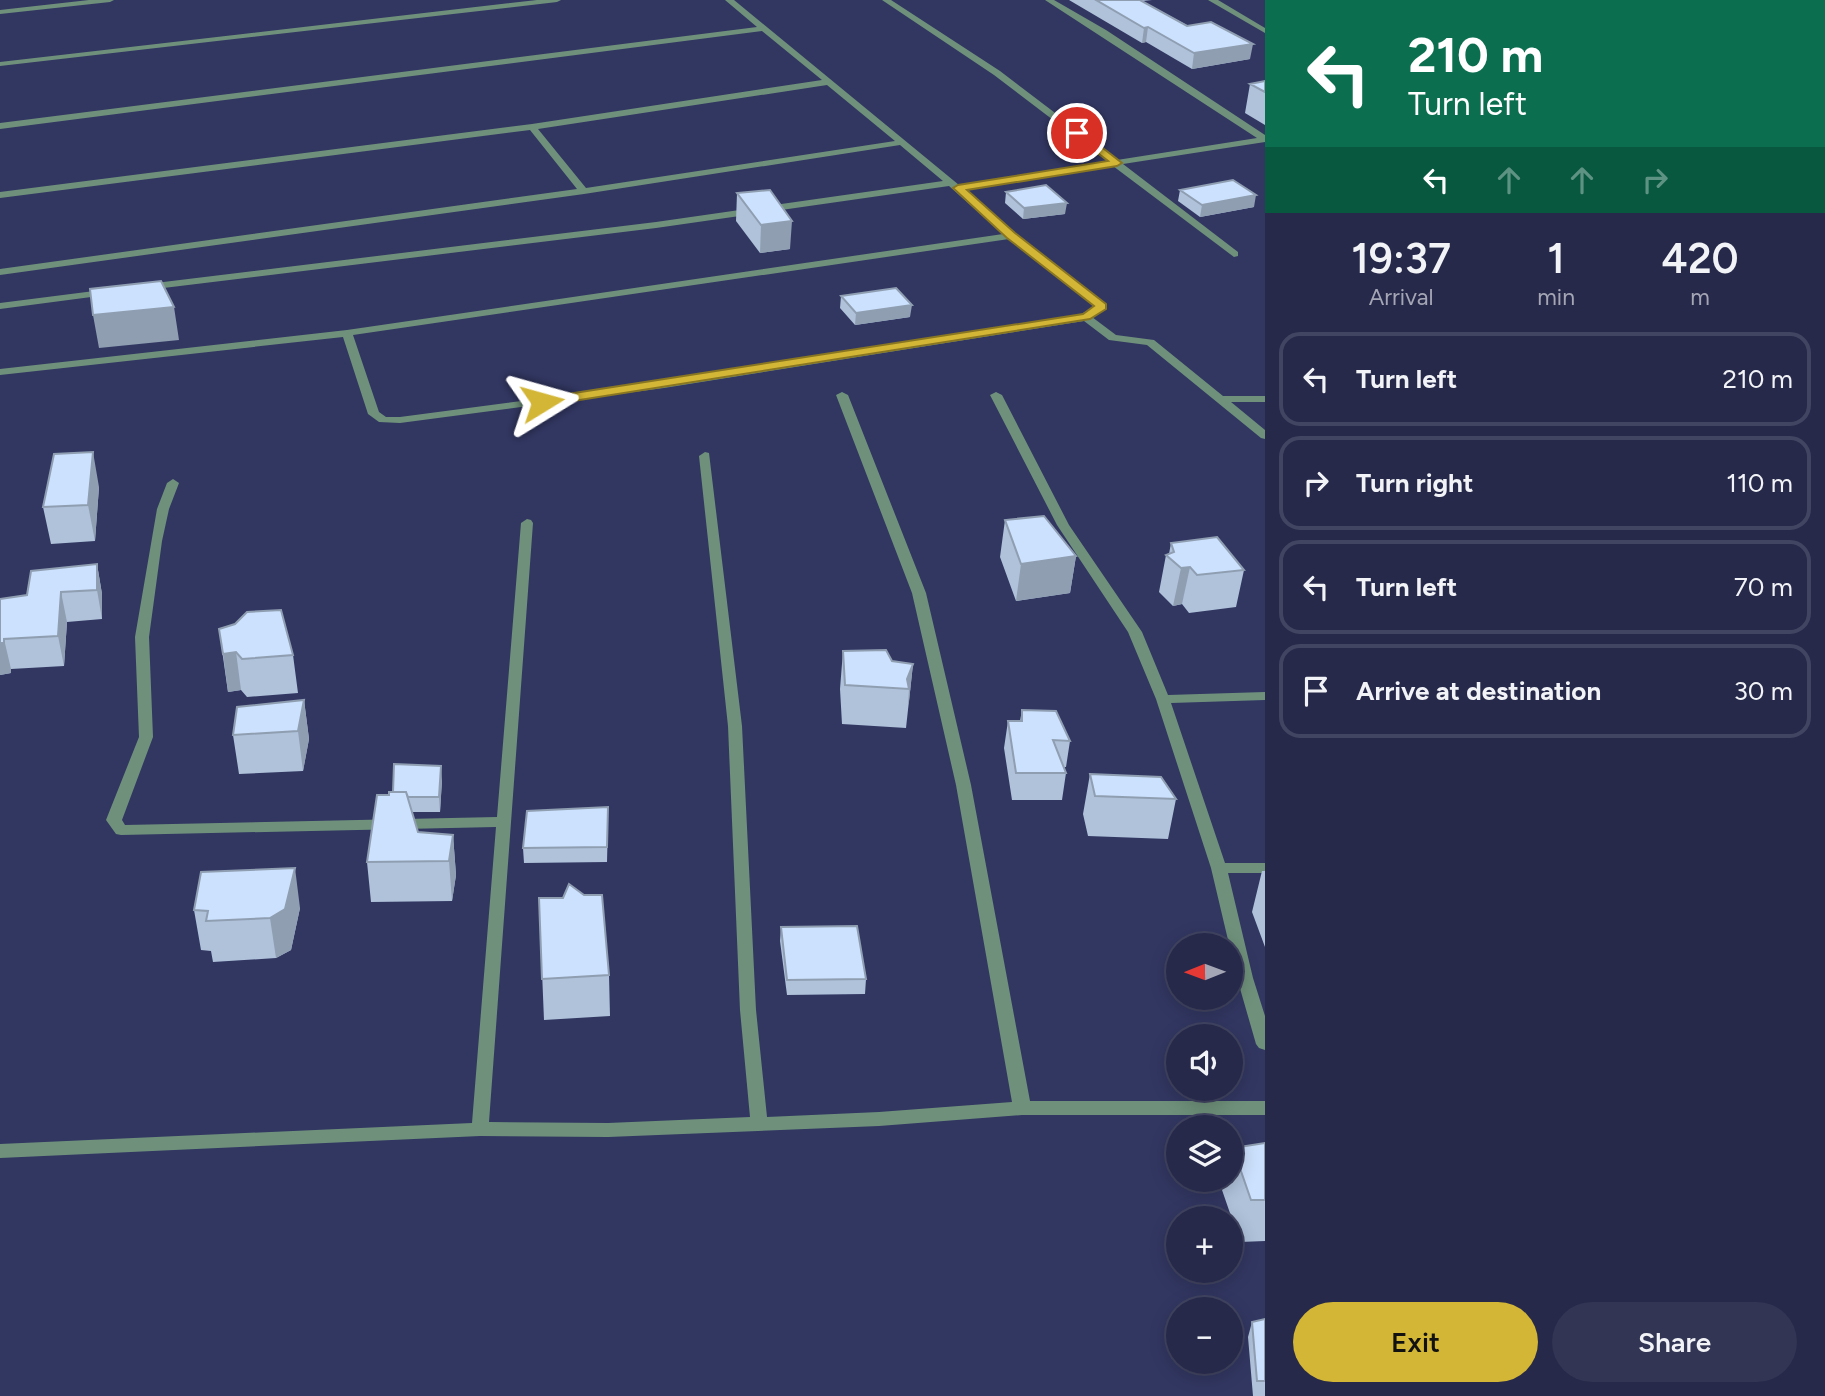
<!DOCTYPE html>
<html lang="en">
<head>
<meta charset="utf-8">
<style>
	body { margin:0; font-family:Figtree,sans-serif; background:#323554; color:#f1f3f6; height:100vh; display:flex; flex-direction:column; font-size:26px; white-space:nowrap }
	* { box-sizing:border-box; margin:0 }
	p { font-size:23px; color:#a4a6b5 }
	.icon { flex:none; width:38px; height:38px; fill:none; stroke:currentColor; stroke-width:2; stroke-linecap:round; stroke-linejoin:round }
	.map { position:relative; flex:1; overflow:hidden }
	.sheet { display:flex; flex-direction:column; background:#26294a; width:560px }
	.sheet>* { flex:none }
	.banner { background:#0b6e4f; color:#fff; overflow:hidden }
	.needle { width:46px; rotate:269deg }
	.controls { position:absolute; left:1166px; top:933px; display:grid; gap:14px }
	.controls a { display:grid; place-items:center; width:77px; height:77px; border-radius:50%; background:#26294a; box-shadow:0 4px 18px #0003,0 0 0 2px #424562; font-size:35px }
	.pin { position:absolute; display:grid; place-items:center; width:60px; height:60px; color:#fff; margin:-30px; border:4px solid #fff; border-radius:50%; box-shadow:0 2px 7px #0007 }
	.me { position:absolute; width:77px; margin:-38px; rotate:82deg; stroke-linejoin:round; filter:drop-shadow(0 0 5px #0008) }
	.turn { display:flex; align-items:center; gap:24px; height:147px; padding:0 28px; font-size:32px }
	.turn .icon { width:91px; height:91px; stroke-width:2.5 }
	.turn b { display:block; font-size:49px; line-height:60px }
	.lanes { display:flex; align-items:center; height:66px; padding:0 28px; background:#0003; justify-content:center; gap:35px; direction:ltr }
	.lanes .off { opacity:.35 }
	.eta { display:flex; justify-content:space-evenly; align-items:center; height:119px; text-align:center }
	.eta b { font-size:42px; font-weight:600; line-height:49px }
	.primary-button { display:flex; gap:14px; margin-top:auto; padding:14px 28px }
	.primary-button a { flex:1; height:80px; border-radius:42px; background:#d3b635; color:#111; font-size:28px; font-weight:600; line-height:80px; text-align:center }
	.primary-button a+a { background:#323554; color:#f1f3f6 }
	ul { padding:0; list-style:none }
	li { display:flex; align-items:center; gap:21px; height:94px; margin:0 14px 10px; padding:0 14px; border:4px solid #424562; border-radius:21px }
	li div { flex:1 }
	li b { display:block; font-size:26px }
	li em { font-style:normal }
	main { display:flex; flex:1; min-height:0 }
	.map>svg:first-child { display:block }
</style>
</head>
<body>
<main>
<div class="map">
<svg width="1265" height="1396" viewBox="0 0 1265 1396">
	<rect width="100%" height="100%" fill="#323762"/>
	<g fill="none" stroke-linecap="round" stroke-linejoin="round">
		<path fill="#6f917b" fill-rule="evenodd" d="M89,0H114L110,2L0,14V10Z
			M537,0H561L557,2L0,66V62Z
			M725,0H734L959,185L1107,161L994,75L882,0H891L1000,71L1117,160L1257,138L1045,0H1054L1106,30L1265,135V142L1123,164L1238,252V256L1234,257L1113,166L964,190L1014,234L1106,305V309L1092,317L1116,335L1154,340L1223,396H1265V402H1231L1265,430V439L1261,438L1147,345L1109,340L1084,321L664,388L400,423L379,422L368,414L343,337L0,375V369L347,330L1003,234L949,186L656,228L147,290L142,287L147,284L656,222L943,181L900,145L584,194L0,275V269L577,189L530,130L0,198V192L532,124L822,80L762,31L0,129V123L757,27ZM827,85L895,141L586,188L538,129ZM1009,239L1095,307L1079,315L664,382L400,417H386L379,412L353,335Z
			M1208,0H1218L1265,28V33Z
			M110,289L114,290V294L0,309V303Z
			M842,392L848,395L926,593L971,785L1030,1101H1265V1115H1022L879,1126L608,1137L480,1136L0,1158V1144L472,1123L496,827L121,835L116,834L106,820L139,737L135,637L157,509L167,483L173,479L179,483L169,509L162,541L149,637L153,737L122,820L125,825L497,817L521,523L527,519L531,520L533,523L489,1122L608,1123L750,1117L740,1010L728,726L699,456L705,452L709,453L742,726L756,1010L767,1117L879,1112L1012,1102L956,785L912,593L836,395Z
			M996,392L1002,395L1069,525L1142,632L1168,695L1265,692V700L1171,703L1225,863H1265V873H1228L1253,978L1265,1016V1050L1259,1048L1256,1044L1237,978L1211,868L1156,699L1128,632L1057,525L990,395Z"/>
	</g>
	<path fill="#afc2da" d="M1069,0H1152L1142,1L1250,59L1192,69L1146,42L1142,43Z
		M1265,81V125L1245,113L1250,84Z
		M1180,190L1254,207L1200,217L1178,201Z
		M1006,192L1065,214L1023,219L1005,203Z
		M737,193L790,249L760,253L736,221Z
		M841,296L910,317L855,325L840,308Z
		M99,487L95,541L51,544L43,507Z
		M1005,520L1076,556L1070,593L1016,601L1000,557Z
		M1171,543L1244,570L1236,607L1189,613L1182,604L1173,606L1159,592L1166,555L1169,554Z
		M97,564L102,594V619L67,622L64,666L11,669V673L0,675V599L27,595Z
		M219,629L293,655L298,693L247,697L241,690L228,692Z
		M843,651L892,661L913,664L906,728L842,724L840,689Z
		M304,700L309,739L303,771L239,774L233,735Z
		M1022,710L1070,741L1066,767H1064L1066,773L1062,800H1012L1004,748L1008,721H1020Z
		M1090,774L1176,799L1168,839L1088,836L1083,814Z
		M442,780L440,812H412L418,832L453,835L456,875L452,901L371,902L367,862L393,792Z
		M608,821L607,862L524,863L523,848Z
		M1262,871H1265V947L1252,912Z
		M584,895L609,975L610,1016L544,1020L539,898H563Z
		M300,908L291,950L276,958L213,962L211,951L201,950L194,910Z
		M781,927L866,979L865,994L787,995L780,941Z
		M1265,1143V1241L1240,1242L1222,1190L1225,1180H1230V1160L1233,1148Z
		M1265,1319V1396H1253L1248,1337L1252,1322Z"/>
	<path fill="#8f9eb1" d="M1148,27L1146,42L1142,43L1144,28Z
		M1253,44L1250,59L1192,69L1194,53Z
		M1256,195L1254,207L1200,217L1202,205Z
		M1067,203L1065,214L1023,219L1024,208Z
		M792,221L790,249L760,253L761,225Z
		M912,305L910,317L855,325L856,313Z
		M174,307L179,340L99,348L93,315Z
		M93,452L99,487L95,541L88,505Z
		M1076,556L1070,593L1016,601L1021,564Z
		M97,564L102,594V619L97,590Z
		M1190,567L1182,604L1173,606L1181,568Z
		M61,592L67,622L64,666L58,636Z
		M4,639L11,669V673L0,675V643Z
		M236,652L241,690L228,692L223,654Z
		M913,664L909,702L908,705L909,689L907,679Z
		M304,700L309,739L303,771L298,731Z
		M441,766L442,780L440,812L439,797Z
		M453,835L456,875L452,901L449,861Z
		M295,868L300,908L291,950L276,958L270,918Z"/>
	<path fill="#cce1fd" stroke="#8f9eb1" stroke-width="2" d="M1096,0H1140L1187,26L1211,22L1253,44L1194,53L1148,27L1144,28Z
		M1265,81V92L1250,84Z
		M1233,180L1256,195L1202,205L1180,190Z
		M1046,185L1067,203L1024,208L1006,192Z
		M770,190L792,221L761,225L737,193Z
		M161,281L174,307L93,315L90,289Z
		M896,288L912,305L856,313L841,296Z
		M93,452L88,505L43,507L54,454Z
		M1044,516L1076,556L1021,564L1005,520Z
		M1217,537L1244,570L1197,575L1190,567L1181,568L1166,555L1174,552L1171,543Z
		M97,564V590L61,592L58,636L4,639V643H0V599L27,595L31,571Z
		M281,610L293,655L242,659L236,652L223,654L219,629L235,624L247,612Z
		M886,650L892,661L913,664L907,679L909,689L845,685L843,651Z
		M304,700L298,731L233,735L237,707Z
		M1022,710L1056,711L1070,741L1053,740L1066,773H1016L1008,721H1022Z
		M394,764L441,766L439,797H408L406,792H393Z
		M1090,774L1161,777L1176,799L1095,796Z
		M389,792H406L418,832L453,835L449,861L367,862L377,795H389Z
		M608,807L607,847L523,848L527,811Z
		M295,868L285,909L270,918L206,921L208,911L194,910L201,872Z
		M569,884L584,895H602L609,975L542,979L539,898H563Z
		M857,926L866,979L787,980L781,927Z
		M1265,1143V1200H1251L1233,1148Z
		M1265,1319V1381H1257L1252,1322Z"/>
	<path fill="#d3b635" stroke="#897622" stroke-width="2" d="M1074,131H1081L1122,163L1117,166L967,190L1015,233L1106,304V309L1090,319L542,406L535,402L542,398L1083,314L1094,306L1007,238L953,188L958,185L1108,161L1074,135Z"/>
</svg>
<div class="controls">
<a><svg class="needle" viewBox="-14 -14 28 28"><path d="M0-13l5 13h-10z" fill="#e53935"/><path d="M0 13l5-13h-10z" fill="#a4a6b5"/></svg></a>
<a><svg class="icon" aria-label="sound" viewBox="0 0 24 24"><path d="M4 9h4l5-4v14l-5-4H4zM17 9q2 3 0 6"/></svg></a>
<a><svg class="icon" aria-label="layers" viewBox="0 0 24 24"><path d="M12 4l9 5-9 5-9-5zM3 14l9 5 9-5"/></svg></a>
<a>+</a>
<a>−</a>
</div>
<div class="pin" style="left:1077px;top:133px;background:#d93025"><svg class="icon" aria-label="arrive" viewBox="0 0 24 24"><path d="M6 21V4h12l-3 4 3 4H6"/></svg></div>
<svg class="me" style="left:542px;top:402px" viewBox="-20 -20 40 40"><path d="M0-17L14 15 0 8-14 15z" fill="#d3b635" stroke="#fff" stroke-width="4"/></svg>
</div>
<section class="sheet">
<div class="banner">
<div class="turn"><svg class="icon" aria-label="left" viewBox="0 0 24 24"><path d="M17 20v-9H6M10 6l-5 5 5 5"/></svg><div><b>210 m</b>Turn left</div></div>
<div class="lanes"><svg class="icon" aria-label="left" viewBox="0 0 24 24"><path d="M17 20v-9H6M10 6l-5 5 5 5"/></svg><svg class="icon off" aria-label="ahead" viewBox="0 0 24 24"><path d="M12 20V5M6 11l6-6 6 6"/></svg><svg class="icon off" aria-label="ahead" viewBox="0 0 24 24"><path d="M12 20V5M6 11l6-6 6 6"/></svg><svg class="icon off" aria-label="right" viewBox="0 0 24 24"><path d="M7 20v-9h11M14 6l5 5-5 5"/></svg></div>
</div>
<div class="eta">
<div><b>19:37</b><p>Arrival</p></div>
<div><b>1</b><p>min</p></div>
<div><b>420</b><p>m</p></div>
</div>
<ul>
<li><svg class="icon" aria-label="left" viewBox="0 0 24 24"><path d="M17 20v-9H6M10 6l-5 5 5 5"/></svg><div><b>Turn left</b></div><em>210 m</em></li>
<li><svg class="icon" aria-label="right" viewBox="0 0 24 24"><path d="M7 20v-9h11M14 6l5 5-5 5"/></svg><div><b>Turn right</b></div><em>110 m</em></li>
<li><svg class="icon" aria-label="left" viewBox="0 0 24 24"><path d="M17 20v-9H6M10 6l-5 5 5 5"/></svg><div><b>Turn left</b></div><em>70 m</em></li>
<li><svg class="icon" aria-label="arrive" viewBox="0 0 24 24"><path d="M6 21V4h12l-3 4 3 4H6"/></svg><div><b>Arrive at destination</b></div><em>30 m</em></li>
</ul>
<div class="primary-button"><a>Exit</a><a>Share</a></div>
</section>
</main>
</body>
</html>
